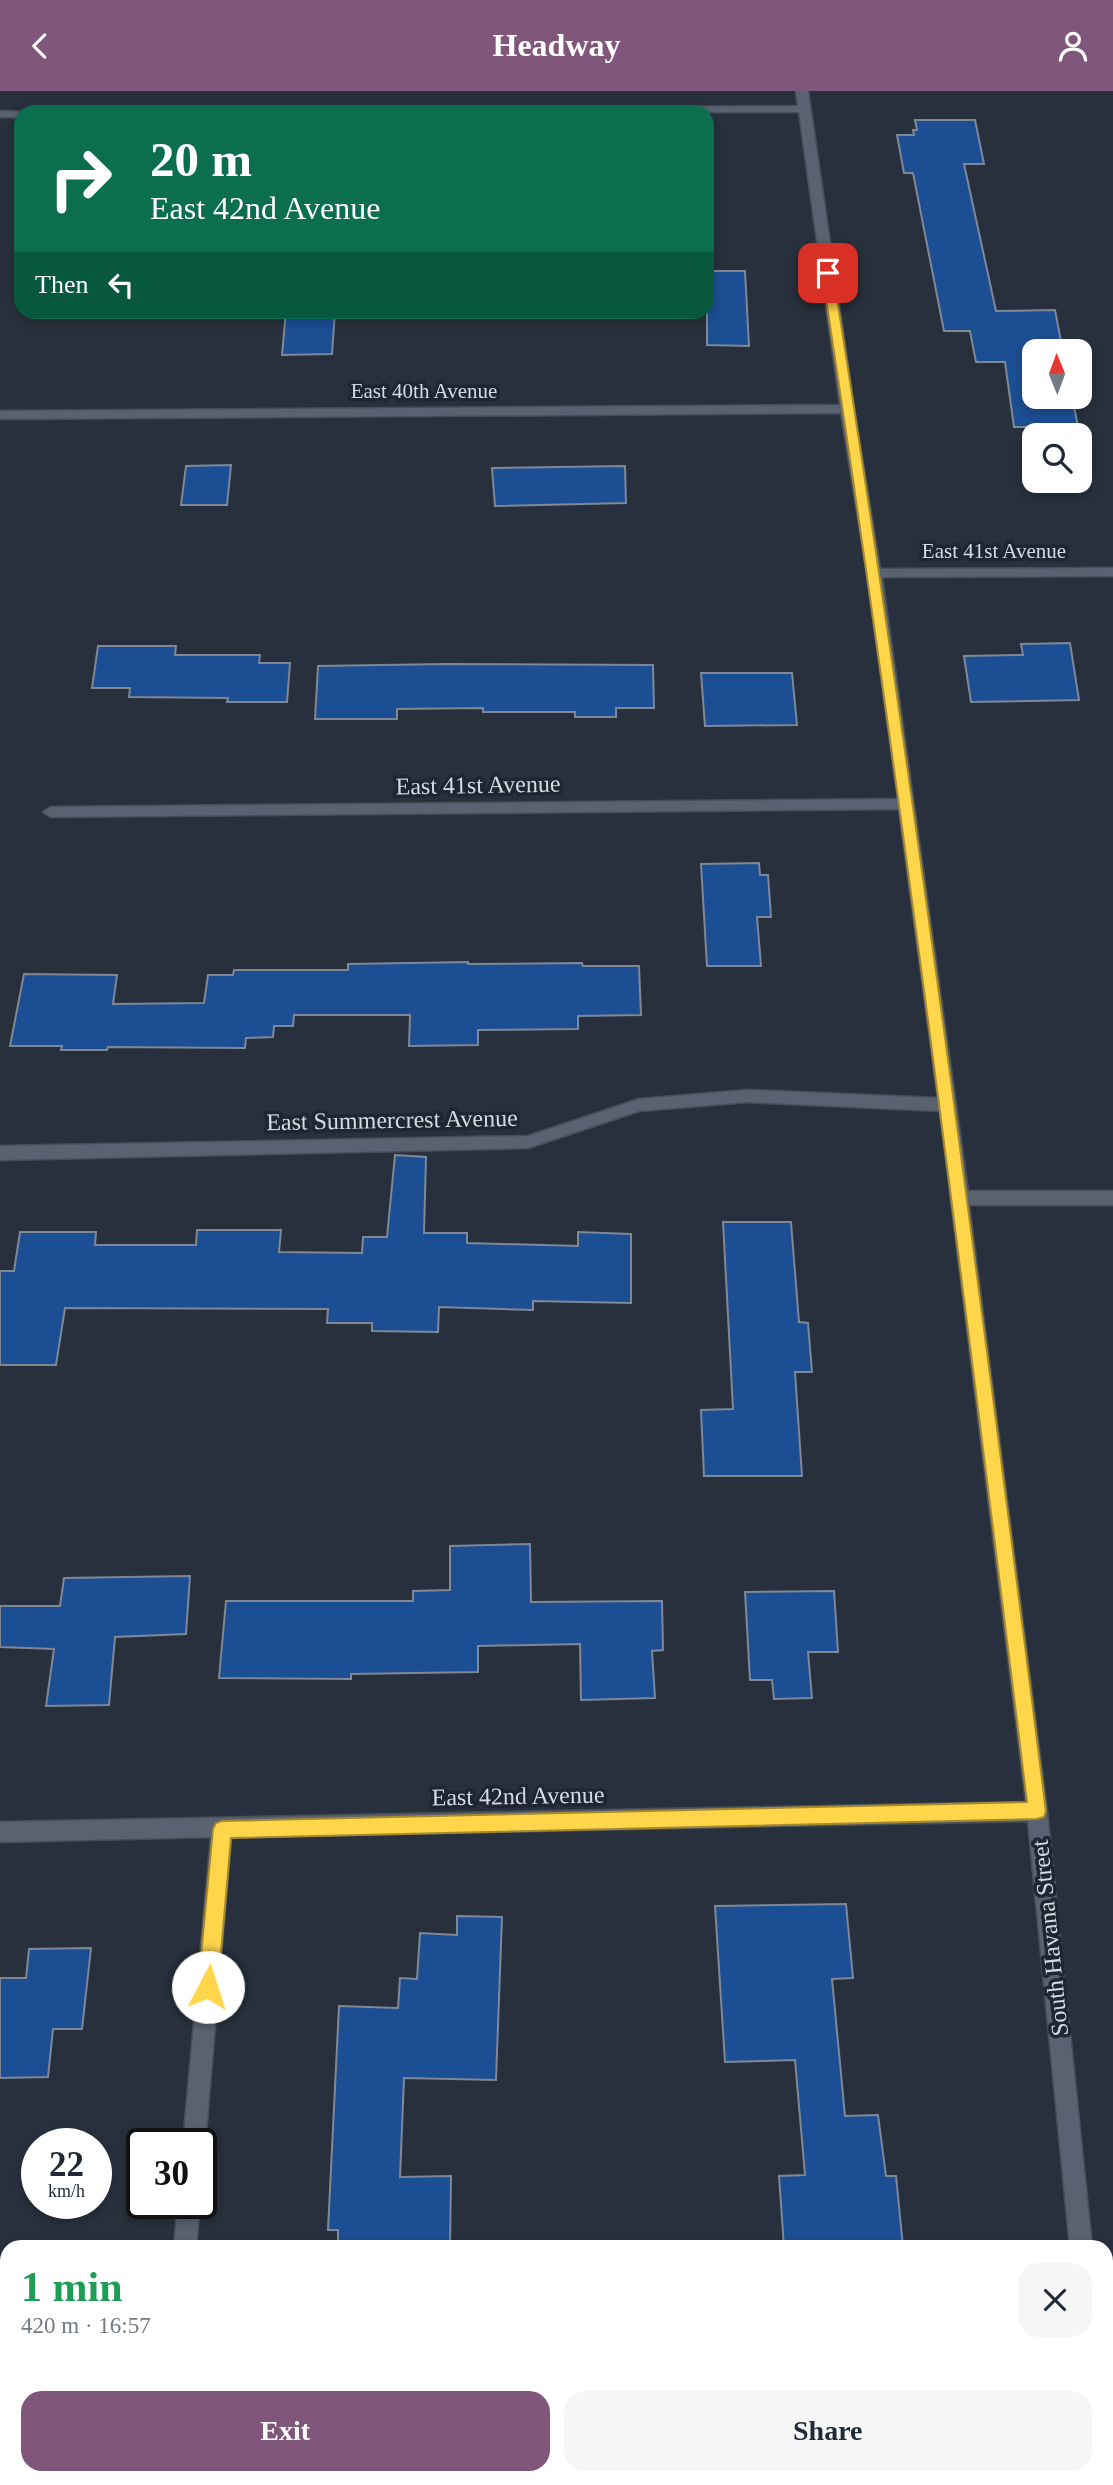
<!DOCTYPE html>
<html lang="en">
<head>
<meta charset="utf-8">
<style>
	body { margin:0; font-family:Georgia,serif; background:#f6f6f7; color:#1f2937; height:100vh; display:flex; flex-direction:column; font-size:26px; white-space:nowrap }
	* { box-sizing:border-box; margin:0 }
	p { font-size:23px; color:#747a83 }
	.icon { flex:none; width:38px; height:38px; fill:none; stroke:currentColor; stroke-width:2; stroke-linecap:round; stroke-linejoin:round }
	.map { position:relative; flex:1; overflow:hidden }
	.panel { position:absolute; left:0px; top:2149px; width:1113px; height:245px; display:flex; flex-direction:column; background:#fff; border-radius:21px 21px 0 0; box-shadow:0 4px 10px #0003 }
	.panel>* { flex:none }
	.guide { position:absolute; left:14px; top:14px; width:700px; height:214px; border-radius:21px; box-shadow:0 4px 10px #0003; background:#0b6e4f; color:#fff; overflow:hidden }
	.needle { width:46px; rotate:359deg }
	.controls { position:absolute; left:1022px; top:248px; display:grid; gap:14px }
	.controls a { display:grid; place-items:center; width:70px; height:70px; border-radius:14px; background:#fff; box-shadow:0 4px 10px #0003; font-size:35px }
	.speed { position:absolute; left:21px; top:2037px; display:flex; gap:14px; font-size:35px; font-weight:700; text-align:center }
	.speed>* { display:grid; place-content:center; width:91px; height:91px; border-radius:50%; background:#fff; box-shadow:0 4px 10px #0003; line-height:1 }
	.speed small { font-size:18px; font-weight:400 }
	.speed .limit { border:4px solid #111; border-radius:10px; background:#fff; color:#111 }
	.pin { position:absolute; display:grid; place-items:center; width:60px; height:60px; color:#fff; margin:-30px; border-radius:14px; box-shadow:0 4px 10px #0006 }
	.me { position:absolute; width:77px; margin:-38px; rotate:5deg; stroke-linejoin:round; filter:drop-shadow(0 0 5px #0008) }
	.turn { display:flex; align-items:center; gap:24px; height:147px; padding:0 21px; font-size:32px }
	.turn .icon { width:91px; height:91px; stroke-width:2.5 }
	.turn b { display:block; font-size:49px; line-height:60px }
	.then { display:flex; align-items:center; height:66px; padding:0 21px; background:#0003; gap:14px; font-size:26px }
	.round { display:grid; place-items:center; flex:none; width:74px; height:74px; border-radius:21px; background:#f6f6f7 }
	.headline { display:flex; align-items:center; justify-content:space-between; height:119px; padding:0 21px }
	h1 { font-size:42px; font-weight:700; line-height:52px; color:#1e9e55 }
	.button { display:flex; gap:14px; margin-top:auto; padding:14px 21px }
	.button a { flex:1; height:80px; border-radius:21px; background:#80577a; color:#fff; font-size:28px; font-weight:700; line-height:80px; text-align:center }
	.button a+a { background:#f6f6f7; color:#1f2937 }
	header { display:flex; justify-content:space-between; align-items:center; height:91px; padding:0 21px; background:#80577a; color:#fff; font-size:32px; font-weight:700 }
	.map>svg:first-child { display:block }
</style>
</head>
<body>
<header><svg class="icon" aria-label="back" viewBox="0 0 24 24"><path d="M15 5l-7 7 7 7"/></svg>Headway<svg class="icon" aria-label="person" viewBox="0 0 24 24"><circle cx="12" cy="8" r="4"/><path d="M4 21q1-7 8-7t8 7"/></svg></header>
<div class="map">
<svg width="1113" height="2394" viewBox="0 0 1113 2394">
	<rect width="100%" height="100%" fill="#27303c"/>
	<path fill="#1c4e93" stroke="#7e8897" stroke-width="2" d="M915,29H975L984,73H964L996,220L1055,219L1063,261H1034V306H1072L1080,345H1034V379L1026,336H1014L1005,271H976L970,240H944L913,82H904L897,44H914L913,39H917Z
		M707,180H745L749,255L707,254Z
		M286,220H335L332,263L282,264Z
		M231,374L227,414H181L186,375Z
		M625,375L626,412L495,415L492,377Z
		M1070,552L1079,609L971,611L964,565L1023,564L1021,553Z
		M98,555H176L175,564H260L259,572H290L287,611H227L228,607L129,606L130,597H92Z
		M446,573L653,574L654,617H616V626H575V621H483V617L397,618V628H315L318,575Z
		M701,582H792L797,634L705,635Z
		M759,772L760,784H768L771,826H757L761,875H707L701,773Z
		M468,871V873L582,872L583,875H639L641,924L578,925V938L478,939V954L409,955L410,924H294L293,935H274L273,946L246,947L245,957L108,956L107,959H61L62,955H10L24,883L117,884L113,913L204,912L208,884H233L234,879H348V873Z
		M395,1064L426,1066L424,1142H467V1152L578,1155V1141L631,1143V1212L533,1210V1219L439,1216L438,1241L372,1240V1232H327L328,1218L65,1217L56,1274H0V1180H14L20,1141H96L95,1154H196L197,1139H281L279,1161L362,1162L363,1146H387Z
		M723,1131H791L799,1231L808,1232L812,1281H795L802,1385H704L701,1319L733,1318Z
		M530,1453L531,1511L662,1510L663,1559L652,1560L655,1607L581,1609L580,1553L478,1555V1581L351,1583V1588L219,1587L226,1510H413V1500L450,1499V1455Z
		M190,1485L186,1543L115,1546L109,1614L46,1615L54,1558L0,1556V1515H60L64,1487Z
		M834,1500L838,1561H808L812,1607L774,1608L772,1589H750L745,1501Z
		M846,1813L853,1887L832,1888L845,2025L878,2024L886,2085H896L903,2156H784L779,2085L805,2084L795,1969L725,1971L715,1815Z
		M457,1825L502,1826L496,1989L404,1987L400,2086L451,2085L450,2156H338V2139H328L339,1915L398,1917L400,1887L417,1888L420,1842L457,1844Z
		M91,1857L82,1938H53L48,1986L0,1987V1887H26L29,1858Z"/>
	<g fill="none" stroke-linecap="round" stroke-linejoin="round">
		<g stroke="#474e58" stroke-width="3">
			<path id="minor" d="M796,0H808L854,318L880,478L1113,477V485L882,486L968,1100H1113V1114H969L1047,1720L1092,2156H1070L1028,1730L231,1746L205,2053L201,2061V2053H183L211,1746L0,1751V1731L1026,1711L940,1020L748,1011L639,1020L528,1057L0,1069V1055L528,1045L639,1008L748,999L938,1007L899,718L51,726L43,721L51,716L898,708L867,482L841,322L0,328V320L840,314L799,21H364L370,18L798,15Z
				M0,20L25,21H21V26H0Z
				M178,2112H200L196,2156H174Z
				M1106,2376L1113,2380V2394H1093L1092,2387H1106Z
				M152,2387H176L175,2394H151Z"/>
		</g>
		<use href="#minor" fill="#586270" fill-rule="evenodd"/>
	</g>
	<path fill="#ffd54a" stroke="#a68a30" stroke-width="2" d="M828,178L833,182C914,693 981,1206 1046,1720L1044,1726L1037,1728L231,1747L218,1896L215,1902L208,1905L201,1902L198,1896L213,1738L216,1732L222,1730L1027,1711C964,1201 900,690 822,182Z"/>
	<g text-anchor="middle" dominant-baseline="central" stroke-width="7" stroke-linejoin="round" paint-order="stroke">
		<g font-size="21" fill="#d4dae2" stroke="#1d2632">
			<text x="424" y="300">East 40th Avenue</text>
			<text x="994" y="460">East 41st Avenue</text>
		</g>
		<g font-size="24" fill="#d4dae2" stroke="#1d2632">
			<text transform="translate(478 694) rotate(-1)">East 41st Avenue</text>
			<text transform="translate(392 1029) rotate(-1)">East Summercrest Avenue</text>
			<text transform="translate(518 1705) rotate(-1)">East 42nd Avenue</text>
			<text transform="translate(1050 1847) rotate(-96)">South Havana Street</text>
		</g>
	</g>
</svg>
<div class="controls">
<a><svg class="needle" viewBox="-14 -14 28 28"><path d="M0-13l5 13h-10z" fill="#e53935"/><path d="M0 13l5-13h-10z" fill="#747a83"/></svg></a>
<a><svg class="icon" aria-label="search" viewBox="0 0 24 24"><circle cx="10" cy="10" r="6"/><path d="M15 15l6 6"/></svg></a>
</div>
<div class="speed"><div>22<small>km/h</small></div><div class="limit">30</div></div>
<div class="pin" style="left:828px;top:182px;background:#d93025"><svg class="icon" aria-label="arrive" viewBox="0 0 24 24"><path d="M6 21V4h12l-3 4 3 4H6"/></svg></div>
<svg class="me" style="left:208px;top:1896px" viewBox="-20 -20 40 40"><circle r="19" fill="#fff"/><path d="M0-13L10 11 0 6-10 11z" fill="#ffd54a"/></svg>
<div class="guide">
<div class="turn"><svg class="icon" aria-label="right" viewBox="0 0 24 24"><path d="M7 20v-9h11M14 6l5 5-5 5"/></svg><div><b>20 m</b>East 42nd Avenue</div></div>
<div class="then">Then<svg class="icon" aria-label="left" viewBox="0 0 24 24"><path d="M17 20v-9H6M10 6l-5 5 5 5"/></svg></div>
</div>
<section class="panel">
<div class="headline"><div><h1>1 min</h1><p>420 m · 16:57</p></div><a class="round"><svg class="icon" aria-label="close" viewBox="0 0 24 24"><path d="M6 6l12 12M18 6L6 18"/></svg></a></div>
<div class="button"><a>Exit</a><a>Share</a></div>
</section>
</div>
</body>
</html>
